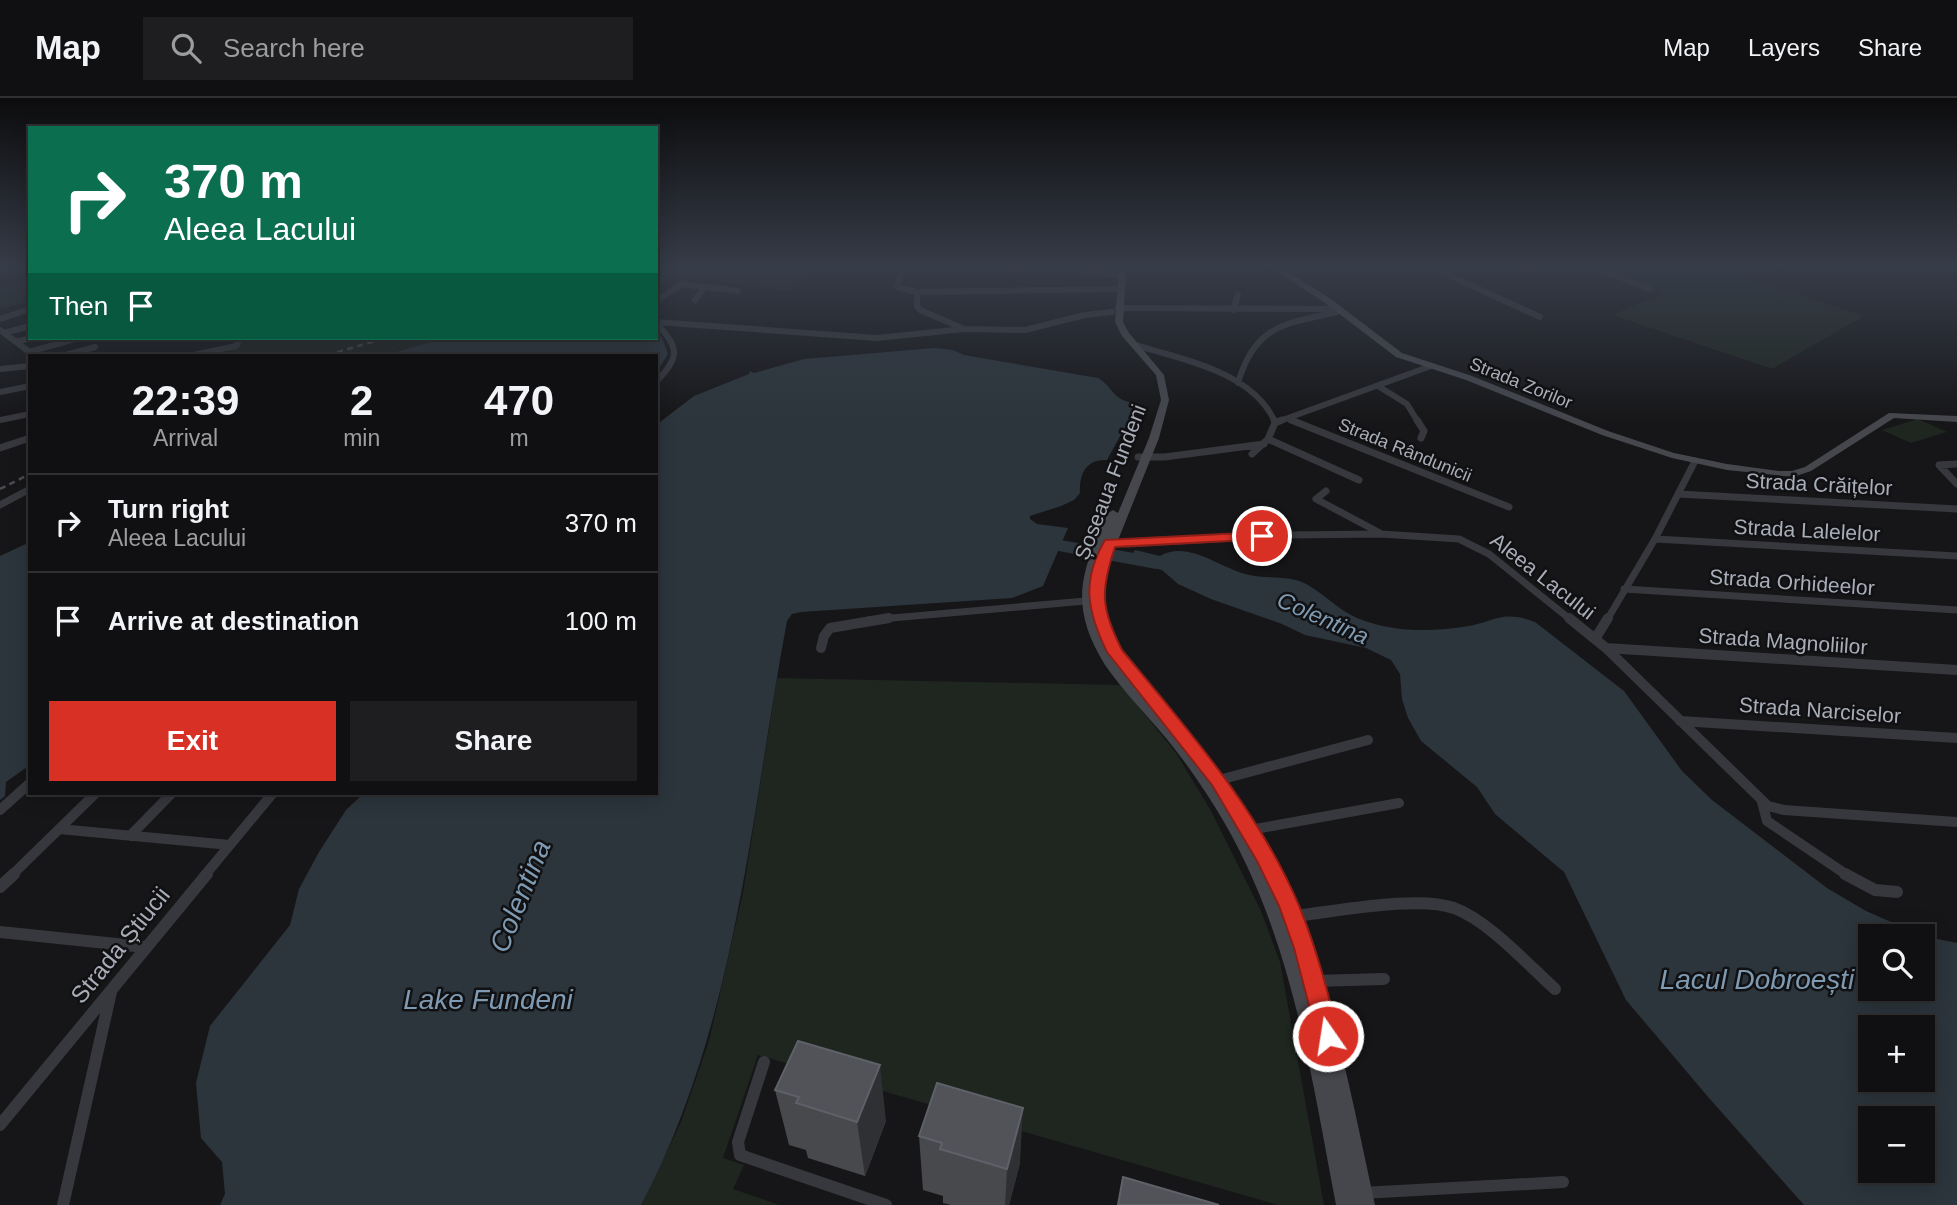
<!DOCTYPE html>
<html lang="en">
<head>
<meta charset="utf-8">
<style>
	body { margin:0; font-family:Arial,sans-serif; background:#1e1e20; color:#f1f3f6; height:100vh; display:flex; flex-direction:column; font-size:26px; white-space:nowrap }
	* { box-sizing:border-box; margin:0 }
	p { font-size:23px; color:#9c9d9f }
	.icon { flex:none; width:38px; height:38px; fill:none; stroke:currentColor; stroke-width:2; stroke-linecap:round; stroke-linejoin:round }
	.map { position:relative; flex:1; overflow:hidden }
	.side { position:absolute; left:28px; top:256px; width:630px; height:441px; display:flex; flex-direction:column; background:#101012; border-radius:0px; box-shadow:0 4px 18px #0003,0 0 0 2px #303032 }
	.side>* { flex:none }
	.top-card { position:absolute; left:28px; top:28px; width:630px; height:214px; border-radius:0px; box-shadow:0 4px 18px #0003,0 0 0 2px #303032; background:#0b6e4f; color:#fff; overflow:hidden }
	.buttons { position:absolute; left:1858px; top:826px; display:grid; gap:14px }
	.buttons a { display:grid; place-items:center; width:77px; height:77px; border-radius:0px; background:#101012; box-shadow:0 4px 18px #0003,0 0 0 2px #303032; font-size:35px }
	.pin { position:absolute; display:grid; place-items:center; width:60px; height:60px; color:#fff; margin:-30px; border:4px solid #fff; border-radius:50%; box-shadow:0 2px 7px #0007 }
	.me { position:absolute; width:77px; margin:-38px; rotate:347deg; stroke-linejoin:round; filter:drop-shadow(0 0 5px #0008) }
	.turn { display:flex; align-items:center; gap:24px; height:147px; padding:0 21px; font-size:32px }
	.turn .icon { width:91px; height:91px; stroke-width:2.5 }
	.turn b { display:block; font-size:49px; line-height:60px }
	.then { display:flex; align-items:center; height:66px; padding:0 21px; background:#0003; gap:14px; font-size:26px }
	.eta { display:flex; justify-content:space-evenly; align-items:center; height:119px; text-align:center }
	.eta b { font-size:42px; font-weight:700; line-height:49px }
	.cta { display:flex; gap:14px; margin-top:auto; padding:14px 21px }
	.cta a { flex:1; height:80px; border-radius:0px; background:#d93025; color:#fff; font-size:28px; font-weight:700; line-height:80px; text-align:center }
	.cta a+a { background:#1e1e20; color:#f1f3f6 }
	ul { padding:0; list-style:none }
	li { display:flex; align-items:center; gap:21px; height:98px; padding:0 21px; border-top:2px solid #303032 }
	li div { flex:1 }
	li b { display:block; font-size:26px }
	li em { font-style:normal }
	header { display:flex; align-items:center; gap:42px; box-sizing:border-box; height:98px; padding:0 35px; background:#101012; border-bottom:2px solid #303032 }
	header strong { font-size:33px }
	nav { display:flex; gap:38px; margin-inline-start:auto; font-size:24px }
	.search { width:490px; height:63px; background:#1e1e20; display:flex; align-items:center; gap:18px; box-sizing:border-box; padding:0 24px; border-radius:0px; color:#9c9d9f; font-size:26px }
	.map>svg:first-child { display:block }
</style>
</head>
<body>
<header>
<strong>Map</strong>
<div class="search"><svg class="icon" aria-label="search" viewBox="0 0 24 24"><circle cx="10" cy="10" r="6"/><path d="M15 15l6 6"/></svg>Search here</div>
<nav><a>Map</a><a>Layers</a><a>Share</a></nav>
</header>
<div class="map">
<svg width="1957" height="1107" viewBox="0 0 1957 1107">
	<rect width="100%" height="100%" fill="#161618"/>
	<path fill="#222225" d="M660,170H824L789,193L680,178L656,188V171Z"/>
	<path fill="#1e261f" d="M1598,170H1719L1864,218L1772,271L1613,217L1663,195Z
		M30,187V204L0,211V189Z
		M234,240H444L386,257H229L228,253L236,245Z
		M1918,321L1947,334L1911,345L1882,332Z
		M777,580L1121,587L1176,655L1210,711L1261,813L1280,864L1324,1107H1278L758,957L723,1060L744,1067L733,1091L779,1107H641L681,1024L709,943L743,795Z"/>
	<path fill="#2c353c" fill-rule="evenodd" d="M656,235L662,240L668,256L656,275V257H386L444,240H656Z
		M934,250L953,252L964,257L1098,280C1108,285 1112,296 1121,301C1128,305 1131,302 1136,309L1107,362C1086,361 1079,376 1080,395L1074,402L1061,408L1030,418V421L1037,426L1068,430L1043,488L1012,500L801,514L792,516L787,523C750,720 737,926 641,1107H220L225,1096L222,1064L201,1040L196,985L210,928L290,827L299,791L319,754L346,712L364,695H656V327L694,298L749,276L750,273L754,275L804,261Z
		M30,444V667L6,684L5,698L0,702V458Z
		M1135,452L1160,458C1187,442 1219,469 1245,476C1266,482 1289,476 1308,487C1325,497 1339,512 1357,520C1391,534 1427,534 1463,529C1494,525 1501,511 1535,524L1624,593L1682,673L1712,702L1827,790L1866,813L1923,838H1871V891H1923V838L1957,845V1107H1804L1709,1000L1626,902L1564,774L1495,716L1477,689L1421,643L1408,620L1402,601L1400,576L1391,562L1366,550L1305,537L1282,526L1211,501L1178,486L1162,472L1128,464ZM1923,929V982H1871V929ZM1923,1020V1073H1871V1020Z"/>
	<g fill="none" stroke-linecap="round" stroke-linejoin="round">
		<path fill="#2c353c" fill-rule="evenodd" d="M1033,437L1156,459L1165,465L1156,471L1026,447L1024,443Z"/>
		<path stroke="#37383d" stroke-width="6" d="M903,170L897,189L917,194L1115,191
			M1058,170L1118,177
			M1433,170L1540,219
			M1595,170L1650,191
			M705,189L738,193
			M917,194V208L920,212L962,230
			M656,203L682,186L705,189L695,202
			M1118,210L1339,211
			M1233,212L1238,197
			M0,221L30,211
			M656,224L877,240L964,231L1025,232L1085,217L1112,214
			M656,225C680,250 680,259 656,284
			M0,232L32,256
			M4,235L30,228
			M16,244L31,240
			M1135,247C1182,261 1253,274 1275,324
			M29,254L78,240
			M66,257L95,249
			M194,257L236,248L241,240
			M0,271L30,268
			M1238,285C1255,227 1284,226 1337,214
			M1378,288L1407,306L1418,324
			M0,294L30,288
			M0,322L30,316
			M1290,322L1296,324
			M1277,324L1431,268"/>
		<path stroke="#37383d" stroke-width="7" d="M1274,322L1275,325
			M1291,322L1509,409
			M1417,322L1424,333L1421,340
			M1275,325L1282,322
			M1268,341L1359,382
			M0,350L30,340
			M1252,356L1268,341L1275,325
			M1138,359H1165L1264,346
			M1957,366L1939,367L1957,386
			M1326,393L1316,401L1380,435
			M1678,396L1957,411
			M0,407L30,391
			M1655,441L1957,458
			M1110,444L1128,446L1287,437L1381,436L1459,441L1489,456L1571,522
			M1624,491L1957,512
			M869,522L1086,503
			M1607,522L1655,441L1695,363"/>
		<path stroke="#37383d" stroke-width="10" d="M1569,520L1606,550L1768,708L1784,712L1957,724
			M1595,541L1608,520
			M821,550L824,538L830,530L889,520
			M1606,550L1957,572
			M1680,623L1957,640
			M1219,682L1368,642
			M1762,704L1767,723L1847,777
			M0,712L30,685
			M59,731L230,747
			M1250,732L1399,705
			M130,738L172,695
			M12,777L96,695
			M205,777L273,695"/>
		<path stroke="#37383d" stroke-width="12" d="M1845,776L1875,792L1897,794
			M0,789L14,776
			M1293,818C1335,814 1416,797 1454,810C1489,823 1527,866 1555,891
			M0,834L145,849
			M1314,883L1384,881
			M764,964L738,1044L740,1057L886,1107
			M0,1027L207,776
			M1362,1095L1563,1084
			M63,1107L111,894"/>
		<path fill="#45474d" fill-rule="evenodd" d="M1119,170H1126L1123,224L1129,235L1164,277L1169,302L1159,340L1104,477C1103,484 1101,491 1101,498C1101,553 1162,603 1195,642C1218,669 1238,698 1256,729C1324,843 1347,979 1375,1107H1336C1310,970 1290,829 1215,709C1200,685 1184,662 1166,640C1145,615 1123,593 1105,567C1068,507 1081,474 1108,415L1113,412L1118,415L1149,340L1161,302L1156,277L1122,238L1115,224Z
			M1272,170H1281L1331,201L1402,255L1472,278L1608,333L1674,355L1727,366L1779,373H1792L1805,369L1889,315L1957,318V324L1894,320L1811,373L1793,379L1727,372L1672,360L1602,337L1466,282L1396,259L1325,205Z"/>
		<path stroke="#4a4c52" stroke-width="2.5" stroke-dasharray="6 4.5" stroke-linecap="butt" d="M327,257L386,240
			M0,391L30,376"/>
	</g>
	<path fill="#47494d" d="M775,992L886,1023L865,1078L808,1060L806,1052L789,1047Z
		M919,1038L1020,1065L1009,1107H951L943,1105V1098L923,1092Z"/>
	<path fill="#2f3033" d="M880,967L886,1023L865,1078L857,1024Z
		M1023,1010L1020,1065L1009,1107H1005L1007,1071Z"/>
	<path fill="#525359" stroke="#5f6168" stroke-width="2" d="M798,943L880,967L857,1024L796,1005L799,999L775,992Z
		M937,985L1023,1010L1007,1071L940,1051L942,1045L919,1038Z
		M1123,1079L1219,1107H1118Z"/>
	<linearGradient id="sky" x2="0" y2="1"><stop stop-color="#0c0c0d"/><stop offset="0.52" stop-color="#363c48"/><stop offset="1" stop-color="#363c48" stop-opacity="0"/></linearGradient>
	<rect width="1957" height="325" fill="url(#sky)"/>
	<path fill="#d93025" stroke="#8d1f18" stroke-width="2" d="M1262,434L1267,435V441L1115,449C1100,493 1101,511 1122,552C1189,633 1259,712 1300,810C1317,852 1328,895 1339,938L1336,945L1328,948L1320,945L1317,938L1294,850L1279,808L1257,763L1212,687L1107,554C1087,513 1081,483 1105,442Z"/>
	<g text-anchor="middle" dominant-baseline="central" stroke-width="5" stroke-linejoin="round" paint-order="stroke">
		<g font-size="18" fill="#a8adb8" stroke="#111113">
			<text transform="translate(1521 285) rotate(22)">Strada Zorilor</text>
			<text transform="translate(1405 352) rotate(22)">Strada Rândunicii</text>
		</g>
		<g font-size="21" fill="#a8adb8" stroke="#111113">
			<text transform="translate(1110 384) rotate(-69)">Șoseaua Fundeni</text>
			<text transform="translate(1819 386) rotate(3)">Strada Crăițelor</text>
			<text transform="translate(1807 432) rotate(3)">Strada Lalelelor</text>
			<text transform="translate(1543 478) rotate(38)">Aleea Lacului</text>
			<text transform="translate(1792 484) rotate(4)">Strada Orhideelor</text>
			<text transform="translate(1783 543) rotate(4)">Strada Magnoliilor</text>
			<text transform="translate(1820 612) rotate(4)">Strada Narciselor</text>
		</g>
		<g font-size="23" font-style="italic" fill="#7f9bb3" stroke="#111113">
			<text transform="translate(1323 520) rotate(24)">Colentina</text>
		</g>
		<g font-size="24" fill="#a8adb8" stroke="#111113">
			<text transform="translate(120 847) rotate(-51)">Strada Știucii</text>
		</g>
		<g font-size="28" font-style="italic" fill="#7f9bb3" stroke="#111113">
			<text transform="translate(520 798) rotate(-68)">Colentina</text>
			<text x="1757" y="881">Lacul Dobroești</text>
			<text x="488" y="901">Lake Fundeni</text>
		</g>
	</g>
</svg>
<div class="buttons">
<a><svg class="icon" aria-label="search" viewBox="0 0 24 24"><circle cx="10" cy="10" r="6"/><path d="M15 15l6 6"/></svg></a>
<a>+</a>
<a>−</a>
</div>
<div class="pin" style="left:1262px;top:438px;background:#d93025"><svg class="icon" aria-label="arrive" viewBox="0 0 24 24"><path d="M6 21V4h12l-3 4 3 4H6"/></svg></div>
<svg class="me" style="left:1328px;top:938px" viewBox="-20 -20 40 40"><circle r="17" fill="#d93025" stroke="#fff" stroke-width="3"/><path d="M0-11L8 9 0 5-8 9z" fill="#fff"/></svg>
<div class="top-card">
<div class="turn"><svg class="icon" aria-label="right" viewBox="0 0 24 24"><path d="M7 20v-9h11M14 6l5 5-5 5"/></svg><div><b>370 m</b>Aleea Lacului</div></div>
<div class="then">Then<svg class="icon" aria-label="arrive" viewBox="0 0 24 24"><path d="M6 21V4h12l-3 4 3 4H6"/></svg></div>
</div>
<section class="side">
<div class="eta">
<div><b>22:39</b><p>Arrival</p></div>
<div><b>2</b><p>min</p></div>
<div><b>470</b><p>m</p></div>
</div>
<ul>
<li><svg class="icon" aria-label="right" viewBox="0 0 24 24"><path d="M7 20v-9h11M14 6l5 5-5 5"/></svg><div><b>Turn right</b><p>Aleea Lacului</p></div><em>370 m</em></li>
<li><svg class="icon" aria-label="arrive" viewBox="0 0 24 24"><path d="M6 21V4h12l-3 4 3 4H6"/></svg><div><b>Arrive at destination</b></div><em>100 m</em></li>
</ul>
<div class="cta"><a>Exit</a><a>Share</a></div>
</section>
</div>
</body>
</html>
